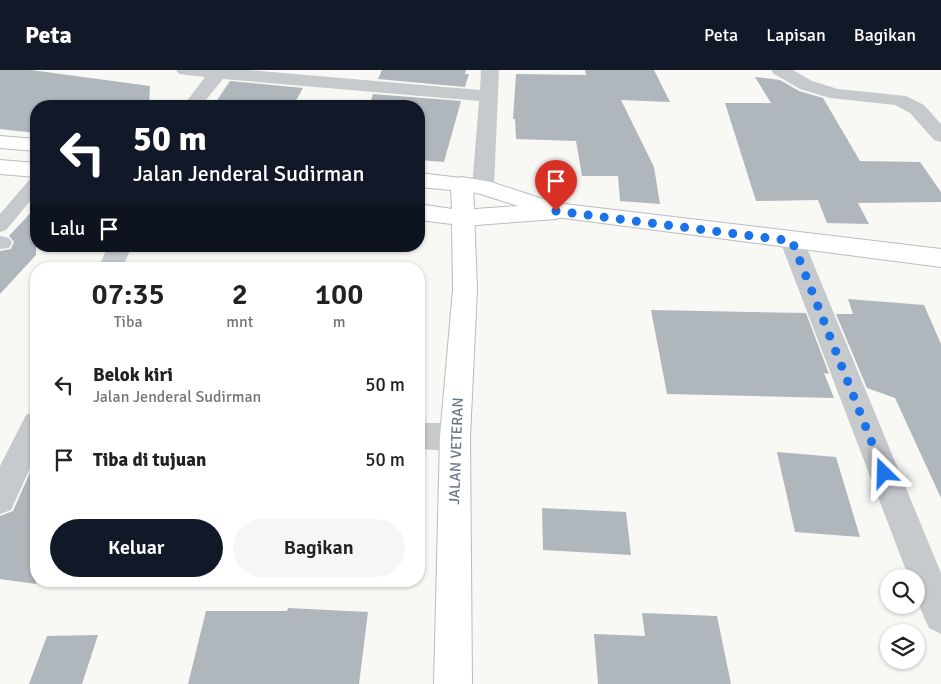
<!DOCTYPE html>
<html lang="id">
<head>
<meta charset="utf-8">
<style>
	body { margin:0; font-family:Signika,sans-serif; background:#f6f6f6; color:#222; height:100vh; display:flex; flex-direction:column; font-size:19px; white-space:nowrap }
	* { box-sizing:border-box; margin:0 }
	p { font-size:16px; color:#767676 }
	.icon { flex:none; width:28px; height:28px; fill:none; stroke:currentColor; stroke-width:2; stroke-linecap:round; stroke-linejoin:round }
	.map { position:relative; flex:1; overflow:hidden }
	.panel { position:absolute; left:30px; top:192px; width:395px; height:325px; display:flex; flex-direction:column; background:#fff; border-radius:20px; box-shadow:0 1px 4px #0004 }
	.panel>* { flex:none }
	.banner { position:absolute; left:30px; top:30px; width:395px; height:152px; border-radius:20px; box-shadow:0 1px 4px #0004; background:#111827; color:#fff; overflow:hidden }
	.fabs { position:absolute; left:880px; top:499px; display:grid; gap:10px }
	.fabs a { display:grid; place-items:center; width:45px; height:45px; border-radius:50%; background:#fff; box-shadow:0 1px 4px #0004; font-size:25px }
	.pin { position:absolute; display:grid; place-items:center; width:42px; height:42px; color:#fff; margin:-51px -21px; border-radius:50% 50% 50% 0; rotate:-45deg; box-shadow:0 0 5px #0007 }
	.pin .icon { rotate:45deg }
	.me { position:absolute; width:55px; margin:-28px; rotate:338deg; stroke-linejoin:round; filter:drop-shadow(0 0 4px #0008) }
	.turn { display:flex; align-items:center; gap:18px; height:105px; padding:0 20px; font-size:22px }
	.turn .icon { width:65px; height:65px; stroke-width:2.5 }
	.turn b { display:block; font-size:35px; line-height:42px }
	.then { display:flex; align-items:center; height:48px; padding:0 20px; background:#0003; gap:10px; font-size:19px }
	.eta { display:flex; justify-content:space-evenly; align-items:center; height:85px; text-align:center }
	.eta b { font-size:30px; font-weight:600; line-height:35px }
	.button { display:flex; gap:10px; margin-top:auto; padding:10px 20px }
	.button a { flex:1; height:58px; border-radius:30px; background:#111827; color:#fff; font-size:20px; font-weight:600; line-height:58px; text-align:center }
	.button a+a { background:#f6f6f6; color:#222 }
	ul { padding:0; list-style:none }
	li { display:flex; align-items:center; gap:15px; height:75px; padding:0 20px }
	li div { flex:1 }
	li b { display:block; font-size:19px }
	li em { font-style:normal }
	header { display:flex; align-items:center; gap:30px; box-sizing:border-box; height:70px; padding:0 25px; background:#111827; color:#fff }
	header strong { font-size:24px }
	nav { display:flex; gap:28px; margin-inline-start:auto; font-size:18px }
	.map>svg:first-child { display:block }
</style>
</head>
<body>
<header>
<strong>Peta</strong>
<nav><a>Peta</a><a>Lapisan</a><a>Bagikan</a></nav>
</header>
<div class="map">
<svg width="941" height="614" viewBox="0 0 941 614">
	<rect width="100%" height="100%" fill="#f8f8f5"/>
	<path fill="#afb6bc" d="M0,0H31L150,16L149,36H36V63L0,59Z
		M382,0H466L465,4H469L465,17L378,9Z
		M585,0H654L670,32L621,30L654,97L660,134L620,131L618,106H582L576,71L516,69L515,49H513L516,4L586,5Z
		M755,7L780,10L799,21L823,28L860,91L920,92L941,122V132L858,133L869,154L827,153L818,130L756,131L725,33H771Z
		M230,11L303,18L293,36H213Z
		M373,24L461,31L444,92L419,90V36H369Z
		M36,137V185L0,224V181L11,179L14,172L9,166Z
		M848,229L924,235L941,274V428L895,328L867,318L836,244H853Z
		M651,240L806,243L829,304L824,303L834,328L667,324Z
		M777,382L836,387L860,467L795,462Z
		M36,389V514L0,509V446L13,441Z
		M542,438L626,442L631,485L543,480Z
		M288,538L368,542L359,614H188L206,541H287Z
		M642,543L717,546L731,614H598L594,564L645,566Z
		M98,565L82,614H29L47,566Z"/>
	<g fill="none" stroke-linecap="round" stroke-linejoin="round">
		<g stroke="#b8bdc2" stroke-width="2">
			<path id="secondary" d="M462,107L491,112L564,136L567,141L564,146L556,149L462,156L454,154L451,148L454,142L462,140L518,136L481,124L454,119L451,114L454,109Z"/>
		</g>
		<g stroke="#b9bdc1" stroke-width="2">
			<path id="primary" d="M556,133L941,179V197L548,146L545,141L548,136Z"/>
		</g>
		<g stroke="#b8bcbf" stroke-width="2">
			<path id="highway" d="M0,66L36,69V81L0,78Z
				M0,90L36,93V107L0,104Z
				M419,103L470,109L473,114L477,219L470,367L472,614H434L440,367L453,219L452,154L419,150V134L452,139L451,120L419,117Z"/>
		</g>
		<path fill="#c6cacd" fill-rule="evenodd" d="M36,108V124L6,160L0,162V144L30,109Z
			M0,166L9,168L12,173L9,178L0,179Z"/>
		<path fill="#c6cacd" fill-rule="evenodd" d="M176,0H247L480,20L481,0H499L494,117L491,122L483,124L475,122L472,117L479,31L223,9L201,36H183L205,7L179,4Z
			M771,0H793L812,11L838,19L906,26L924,35L941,54V72L934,70L910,43L895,35L830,28L800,19L774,4Z
			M792,163L800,165L804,171L941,503V564L929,558C920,539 916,529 916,508H909L780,171L784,165Z
			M108,176H132L122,199H98Z
			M36,341V385L11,440L0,444V396L26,345Z
			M419,353H455L465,357L470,367L465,377L455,381L419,379Z"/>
		<use href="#secondary" fill="#fff" fill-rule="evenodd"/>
		<use href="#primary" fill="#fff" fill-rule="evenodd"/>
		<use href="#highway" fill="#fff" fill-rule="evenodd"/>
	</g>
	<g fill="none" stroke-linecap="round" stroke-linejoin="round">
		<path stroke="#1a73e8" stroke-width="9" stroke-dasharray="0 16.2" d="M556,141L792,171L884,403"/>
	</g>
	<g text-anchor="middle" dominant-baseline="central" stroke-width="5" stroke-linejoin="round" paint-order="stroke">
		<g font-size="15" fill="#678" stroke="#fff">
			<text transform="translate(456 381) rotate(-88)">JALAN VETERAN</text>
		</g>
	</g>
</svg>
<div class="fabs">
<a><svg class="icon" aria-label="search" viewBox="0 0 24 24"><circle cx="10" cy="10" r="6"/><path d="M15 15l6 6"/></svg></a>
<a><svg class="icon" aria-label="layers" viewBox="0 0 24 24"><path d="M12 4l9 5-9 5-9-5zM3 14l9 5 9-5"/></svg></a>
</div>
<div class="pin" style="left:556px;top:141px;background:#d93025"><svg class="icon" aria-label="arrive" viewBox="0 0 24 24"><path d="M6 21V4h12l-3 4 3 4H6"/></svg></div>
<svg class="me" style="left:884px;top:403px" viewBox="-20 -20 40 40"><path d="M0-17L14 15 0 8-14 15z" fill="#1a73e8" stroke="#fff" stroke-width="4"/></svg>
<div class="banner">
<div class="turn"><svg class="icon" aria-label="left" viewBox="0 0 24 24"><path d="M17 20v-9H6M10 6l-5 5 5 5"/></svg><div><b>50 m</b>Jalan Jenderal Sudirman</div></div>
<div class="then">Lalu<svg class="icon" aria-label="arrive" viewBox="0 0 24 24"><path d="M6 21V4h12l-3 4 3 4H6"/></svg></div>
</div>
<section class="panel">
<div class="eta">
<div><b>07:35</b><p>Tiba</p></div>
<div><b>2</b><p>mnt</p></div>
<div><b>100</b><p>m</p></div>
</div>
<ul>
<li><svg class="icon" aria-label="left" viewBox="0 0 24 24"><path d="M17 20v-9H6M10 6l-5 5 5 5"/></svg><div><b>Belok kiri</b><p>Jalan Jenderal Sudirman</p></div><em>50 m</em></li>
<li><svg class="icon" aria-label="arrive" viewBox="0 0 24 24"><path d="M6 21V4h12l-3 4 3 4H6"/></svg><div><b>Tiba di tujuan</b></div><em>50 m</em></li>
</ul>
<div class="button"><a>Keluar</a><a>Bagikan</a></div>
</section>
</div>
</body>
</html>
